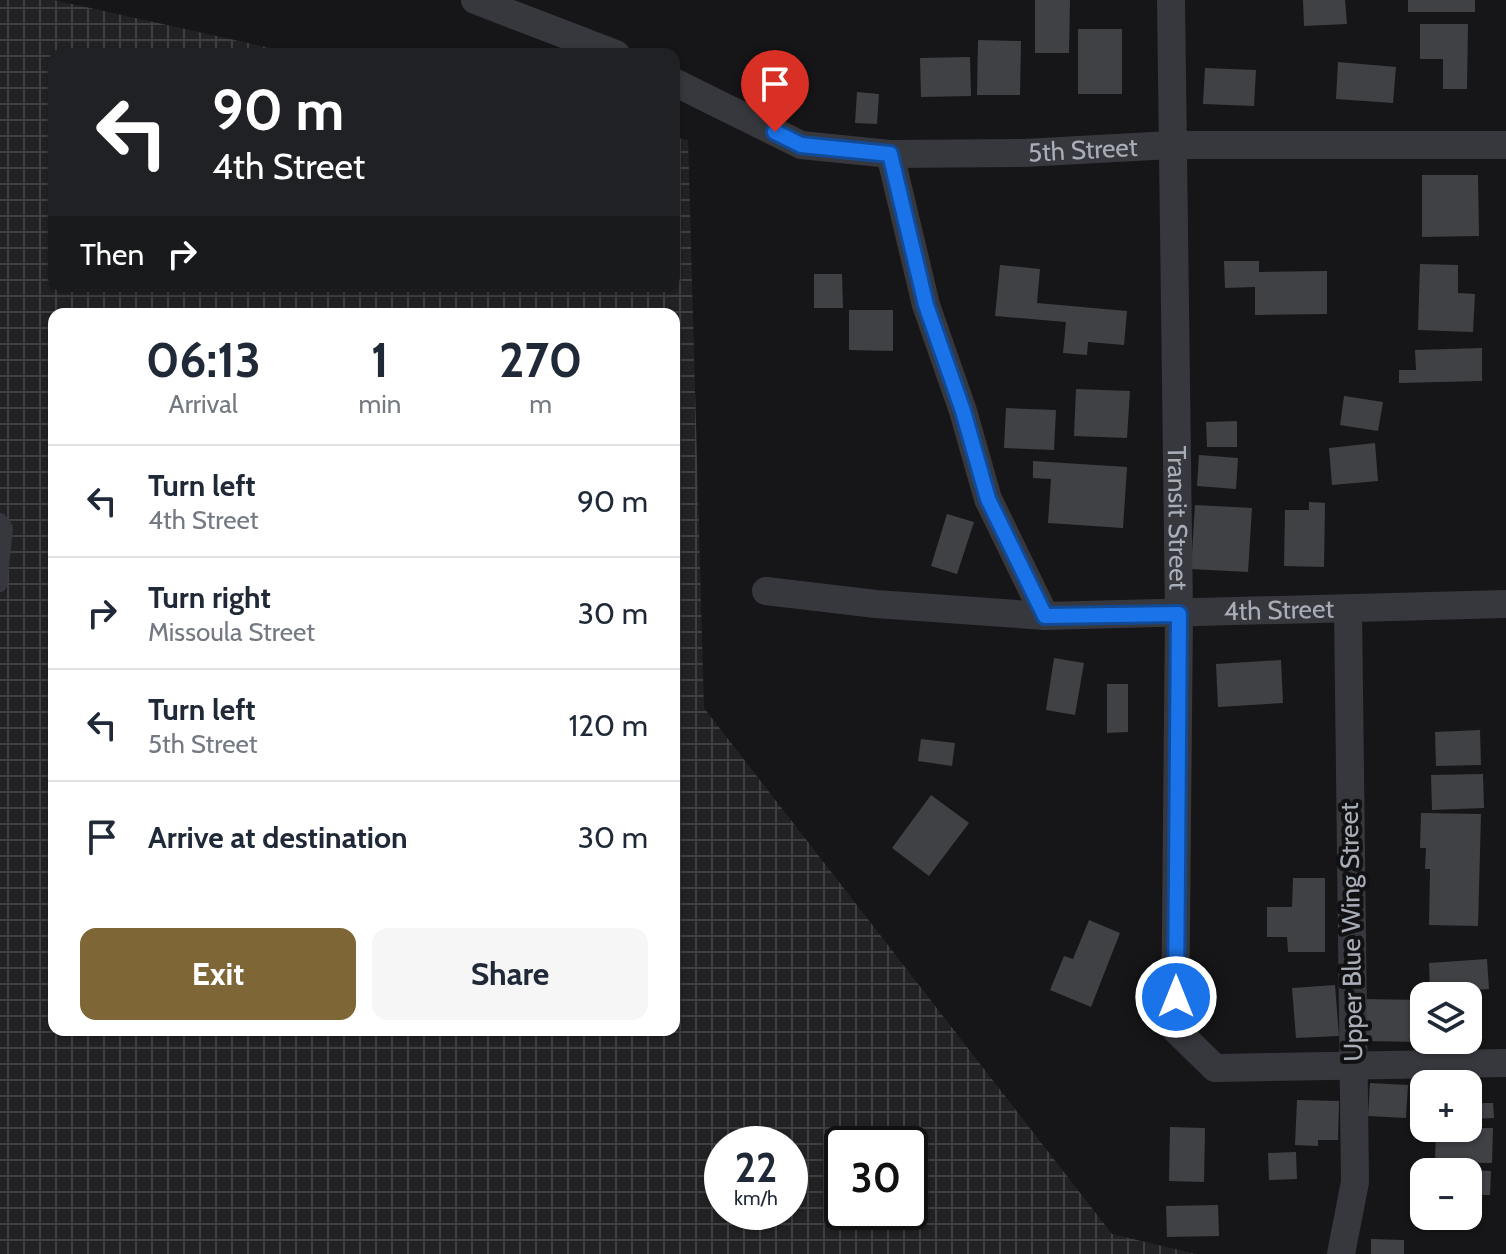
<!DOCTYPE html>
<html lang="en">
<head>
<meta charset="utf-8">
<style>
	body { margin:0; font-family:Cabin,sans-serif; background:#f6f6f7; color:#1f2937; height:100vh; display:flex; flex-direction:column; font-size:30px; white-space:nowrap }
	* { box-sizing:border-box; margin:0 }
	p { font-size:26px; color:#747a83 }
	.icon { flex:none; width:44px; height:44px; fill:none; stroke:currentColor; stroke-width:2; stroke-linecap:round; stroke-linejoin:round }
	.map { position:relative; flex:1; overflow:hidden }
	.drawer { position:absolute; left:48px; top:308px; width:632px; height:728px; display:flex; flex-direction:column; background:#fff; border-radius:16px; box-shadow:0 2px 6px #0004 }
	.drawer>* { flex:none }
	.hud { position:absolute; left:48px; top:48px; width:632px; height:244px; border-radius:16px; box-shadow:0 2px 6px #0004; background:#202124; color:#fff; overflow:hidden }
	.tools { position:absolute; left:1410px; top:982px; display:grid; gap:16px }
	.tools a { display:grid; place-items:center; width:72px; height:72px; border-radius:16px; background:#fff; box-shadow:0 2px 6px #0004; font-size:40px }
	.speed { position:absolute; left:704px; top:1126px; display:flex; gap:16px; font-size:40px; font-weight:700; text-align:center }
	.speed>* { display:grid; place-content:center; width:104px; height:104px; border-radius:50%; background:#fff; box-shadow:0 2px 6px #0004; line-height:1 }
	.speed small { font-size:20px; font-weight:400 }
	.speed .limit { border:4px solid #111; border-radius:12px; background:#fff; color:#111 }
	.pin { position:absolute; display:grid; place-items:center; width:68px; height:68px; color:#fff; margin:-82px -34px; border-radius:50% 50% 50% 0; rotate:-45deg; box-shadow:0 0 8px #0007 }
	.pin .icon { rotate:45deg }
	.me { position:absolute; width:88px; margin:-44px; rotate:0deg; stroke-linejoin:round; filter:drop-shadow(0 0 6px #0008) }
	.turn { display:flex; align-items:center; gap:28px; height:168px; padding:0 32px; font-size:36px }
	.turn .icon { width:104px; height:104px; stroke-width:2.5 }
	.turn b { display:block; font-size:56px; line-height:68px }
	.then { display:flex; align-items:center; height:76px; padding:0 32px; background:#0003; gap:16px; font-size:30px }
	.eta { display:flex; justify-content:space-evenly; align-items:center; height:136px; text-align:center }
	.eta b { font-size:48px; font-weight:700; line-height:56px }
	.primary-button { display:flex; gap:16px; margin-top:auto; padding:16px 32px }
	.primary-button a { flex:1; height:92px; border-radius:16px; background:#7e6636; color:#fff; font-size:32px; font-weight:700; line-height:92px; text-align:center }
	.primary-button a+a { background:#f6f6f7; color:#1f2937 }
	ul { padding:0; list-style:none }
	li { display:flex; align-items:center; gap:24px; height:112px; padding:0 32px; border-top:2px solid #e0e1e3 }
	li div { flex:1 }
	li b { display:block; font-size:30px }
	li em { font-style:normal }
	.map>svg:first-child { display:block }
</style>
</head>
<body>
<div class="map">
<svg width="1506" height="1254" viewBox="0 0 1506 1254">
	<defs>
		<pattern id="industrial-grid" width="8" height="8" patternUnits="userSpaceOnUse" patternTransform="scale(2)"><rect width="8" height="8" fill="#222225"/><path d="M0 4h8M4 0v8" fill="none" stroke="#3f3f43"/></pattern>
	</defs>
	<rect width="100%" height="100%" fill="#161618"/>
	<path fill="url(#industrial-grid)" fill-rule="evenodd" d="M0,0H54L298,54H54V286H674V137L688,140L704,708L1112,1234L1196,1254H0ZM54,314H674V1030H54ZM722,1144H790V1212H722ZM842,1144H910V1212H842Z"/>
	<path fill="#404145" d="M1035,0H1070L1069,53H1035Z
		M1303,0H1345L1347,24L1304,26Z
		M1408,0H1475V12H1408Z
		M1420,24H1468L1467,89H1443V59H1420Z
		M1078,29H1122V94H1078Z
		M978,40L1021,41L1020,95H977Z
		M970,57L971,96L921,97L920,58Z
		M1338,62L1396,67L1393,103L1336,99Z
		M1205,68L1256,70L1254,106L1203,104Z
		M857,92L879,94L877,124L855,123Z
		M1422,175H1478L1479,236L1422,237Z
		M1224,261H1259V272L1327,271V314L1255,315V287L1225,288Z
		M1420,264L1458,265V293L1475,294L1473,332L1418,330Z
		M1000,265L1040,269L1037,303L1127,311L1124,345L1088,342L1087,355L1063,353L1066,322L995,316Z
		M814,274H842L843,308H814Z
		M849,310H893V351L849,350Z
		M1482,348V381L1399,383V370H1416L1415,350Z
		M1076,389L1130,391L1127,438L1074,436Z
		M1344,396L1383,402L1378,431L1340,425Z
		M1006,408L1056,410L1054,450L1004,448Z
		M1237,421V447H1207L1206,422Z
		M1375,443L1378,481L1332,485L1329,448Z
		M1199,455L1238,458L1236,489L1197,486Z
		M1033,461L1127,467L1123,528L1048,523L1051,479L1033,478Z
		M1309,502L1325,503L1324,567L1284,566L1285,510H1309Z
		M1195,505L1252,508L1248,572L1191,569Z
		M947,514L974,522L957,574L931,566Z
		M1054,658L1084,663L1075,715L1046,710Z
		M1281,660L1283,703L1218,707L1216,664Z
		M1107,684H1128V732L1107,733Z
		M1480,730L1481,765L1436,766L1435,732Z
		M921,739L955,743L952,766L918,761Z
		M1483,774L1484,808L1432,810L1431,775Z
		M931,795L969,823L929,876L892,848Z
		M1421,813L1481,814L1478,926L1429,925L1430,869H1425L1426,848H1420Z
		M1293,878H1325V952H1288L1287,937H1267V907H1292Z
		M1089,920L1120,933L1091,1007L1050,990L1064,956L1073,959Z
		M1487,959L1489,989L1430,993L1429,963Z
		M1335,985L1339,1036L1296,1038L1292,988Z
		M1362,999L1424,1000V1042L1361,1041Z
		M1468,1000H1480V1042H1468Z
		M1370,1083L1408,1085L1406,1118L1368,1116Z
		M1297,1100L1339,1101L1338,1140H1318V1146L1295,1145Z
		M1468,1103H1493L1494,1118L1468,1119Z
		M1170,1127L1205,1128L1204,1182L1169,1181Z
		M1436,1128H1493L1492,1163L1435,1162Z
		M1296,1152L1297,1179L1269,1180L1268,1153Z
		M1411,1169H1424V1194H1411Z
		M1468,1170L1491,1171L1490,1195H1468Z
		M1218,1205L1219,1236L1167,1237L1166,1206Z
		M1371,1239L1404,1240V1254H1371Z"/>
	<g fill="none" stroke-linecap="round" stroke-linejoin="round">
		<path stroke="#37383d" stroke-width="14" d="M0,520L6,528L0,585"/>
		<g stroke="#37383d" stroke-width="28">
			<path d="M475,0L616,54"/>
			<path id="s1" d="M1171,0L1179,614L1175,1029L1215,1068L1506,1063"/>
			<path id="s2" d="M674,82L801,145L890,154L1024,153L1171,145H1506"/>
			<path d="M890,154L926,305L963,411L988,499L1045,616"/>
			<path id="s3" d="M766,591L876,604L1045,616L1506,604"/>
			<path d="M1341,1254L1355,1182L1348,609"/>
		</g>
	</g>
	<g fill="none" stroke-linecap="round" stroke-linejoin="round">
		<g stroke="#114b97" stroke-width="20">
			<path id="route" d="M775,132L801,145L890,154L926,305L963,411L988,499L1045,616L1179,614L1176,997"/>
		</g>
		<use href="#route" stroke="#1a73e8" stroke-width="14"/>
	</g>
	<g text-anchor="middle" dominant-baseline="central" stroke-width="8" stroke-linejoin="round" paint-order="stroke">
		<g font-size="26" fill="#a8adb8" stroke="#111113">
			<text stroke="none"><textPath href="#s2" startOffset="424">5th Street</textPath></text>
			<text stroke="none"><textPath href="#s1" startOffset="518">Transit Street</textPath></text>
			<text stroke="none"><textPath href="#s3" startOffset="514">4th Street</textPath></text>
			<text transform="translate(1351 932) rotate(-91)">Upper Blue Wing Street</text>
		</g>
	</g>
</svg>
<div class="tools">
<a><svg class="icon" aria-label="layers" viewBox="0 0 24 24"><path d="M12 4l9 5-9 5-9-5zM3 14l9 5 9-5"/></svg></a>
<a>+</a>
<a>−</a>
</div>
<div class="speed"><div>22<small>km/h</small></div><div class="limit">30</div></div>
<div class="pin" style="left:775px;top:132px;background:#d93025"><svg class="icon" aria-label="arrive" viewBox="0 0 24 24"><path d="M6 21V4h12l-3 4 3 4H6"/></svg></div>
<svg class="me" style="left:1176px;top:997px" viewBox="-20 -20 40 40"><circle r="17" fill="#1a73e8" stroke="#fff" stroke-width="3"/><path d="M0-11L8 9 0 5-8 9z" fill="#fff"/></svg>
<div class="hud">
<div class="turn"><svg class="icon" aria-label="left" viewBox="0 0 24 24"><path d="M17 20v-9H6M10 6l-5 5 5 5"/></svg><div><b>90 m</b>4th Street</div></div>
<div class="then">Then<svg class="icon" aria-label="right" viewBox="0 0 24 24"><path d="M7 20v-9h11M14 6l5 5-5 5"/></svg></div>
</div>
<section class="drawer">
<div class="eta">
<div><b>06:13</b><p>Arrival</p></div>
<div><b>1</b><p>min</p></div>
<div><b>270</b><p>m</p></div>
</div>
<ul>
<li><svg class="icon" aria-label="left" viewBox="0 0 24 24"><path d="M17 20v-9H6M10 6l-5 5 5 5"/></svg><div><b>Turn left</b><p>4th Street</p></div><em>90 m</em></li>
<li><svg class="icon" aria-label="right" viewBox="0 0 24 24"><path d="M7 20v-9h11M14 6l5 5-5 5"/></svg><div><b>Turn right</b><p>Missoula Street</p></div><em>30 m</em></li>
<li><svg class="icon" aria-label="left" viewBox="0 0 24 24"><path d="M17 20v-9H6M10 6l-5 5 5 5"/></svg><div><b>Turn left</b><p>5th Street</p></div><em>120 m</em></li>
<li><svg class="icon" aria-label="arrive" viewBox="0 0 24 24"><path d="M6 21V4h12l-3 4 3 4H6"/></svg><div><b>Arrive at destination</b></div><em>30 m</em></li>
</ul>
<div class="primary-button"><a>Exit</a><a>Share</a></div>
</section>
</div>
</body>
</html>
